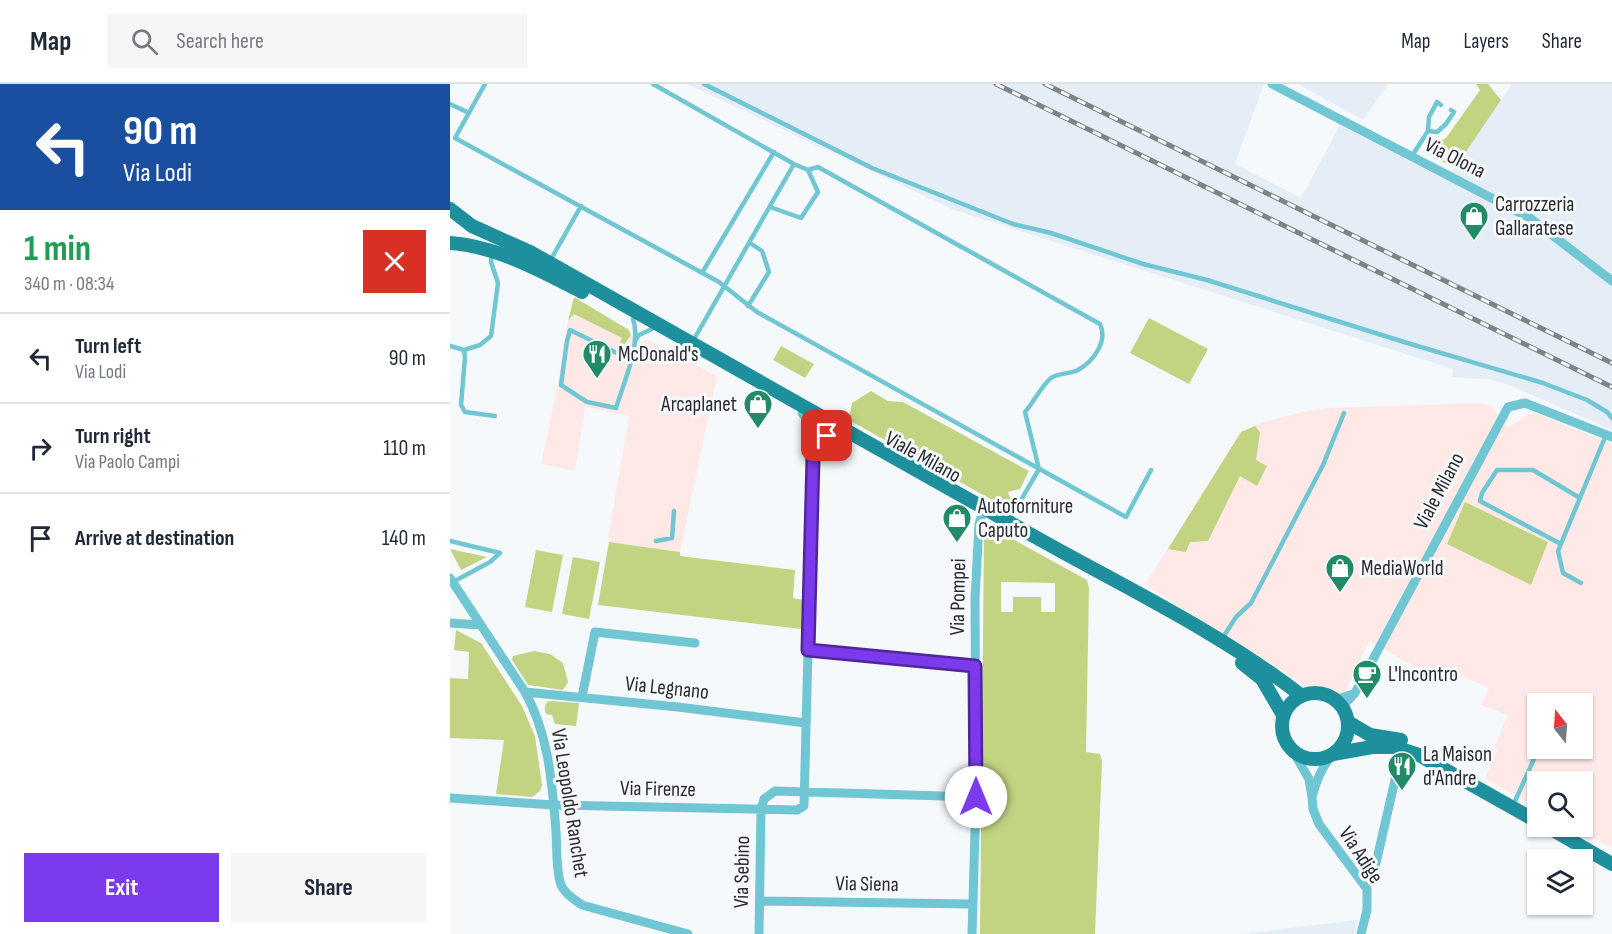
<!DOCTYPE html>
<html lang="en">
<head>
<meta charset="utf-8">
<style>
	body { margin:0; font-family:"Sofia Sans Condensed",sans-serif; background:#f6f6f7; color:#1f2937; height:100vh; display:flex; flex-direction:column; font-size:22px; white-space:nowrap }
	* { box-sizing:border-box; margin:0 }
	p { font-size:20px; color:#747a83 }
	.icon { flex:none; width:33px; height:33px; fill:none; stroke:currentColor; stroke-width:2; stroke-linecap:round; stroke-linejoin:round }
	.map { position:relative; flex:1; overflow:hidden }
	.details { display:flex; flex-direction:column; background:#fff; width:450px }
	.details>* { flex:none }
	.hud { background:#1a4fa0; color:#fff; overflow:hidden }
	.needle { width:39px; rotate:343deg }
	.tools { position:absolute; left:1077px; top:609px; display:grid; gap:12px }
	.tools a { display:grid; place-items:center; width:66px; height:66px; border-radius:0px; background:#fff; box-shadow:0 2px 4px #0004; font-size:30px }
	.pin { position:absolute; display:grid; place-items:center; width:51px; height:51px; color:#fff; margin:-26px; border-radius:12px; box-shadow:0 3px 9px #0006 }
	.me { position:absolute; width:66px; margin:-33px; rotate:0deg; stroke-linejoin:round; filter:drop-shadow(0 0 4px #0008) }
	.turn { display:flex; align-items:center; gap:21px; height:126px; padding:0 24px; font-size:27px }
	.turn .icon { width:78px; height:78px; stroke-width:2.5 }
	.turn b { display:block; font-size:42px; line-height:51px }
	.round { display:grid; place-items:center; flex:none; width:63px; height:63px; border-radius:0px; background:#f6f6f7 }
	.head { display:flex; align-items:center; justify-content:space-between; height:102px; padding:0 24px }
	h1 { font-size:36px; font-weight:700; line-height:45px; color:#1e9e55 }
	.primary-button { display:flex; gap:12px; margin-top:auto; padding:12px 24px }
	.primary-button a { flex:1; height:69px; border-radius:0px; background:#7c3aed; color:#fff; font-size:24px; font-weight:700; line-height:69px; text-align:center }
	.primary-button a+a { background:#f6f6f7; color:#1f2937 }
	ul { padding:0; list-style:none }
	li { display:flex; align-items:center; gap:18px; height:90px; padding:0 24px; border-top:2px solid #e0e1e3 }
	li div { flex:1 }
	li b { display:block; font-size:22px }
	li em { font-style:normal }
	header { display:flex; align-items:center; gap:36px; box-sizing:border-box; height:84px; padding:0 30px; background:#fff; border-bottom:2px solid #e0e1e3 }
	header strong { font-size:28px }
	nav { display:flex; gap:33px; margin-inline-start:auto; font-size:21px }
	.search { width:420px; height:54px; background:#f6f6f7; display:flex; align-items:center; gap:15px; box-sizing:border-box; padding:0 21px; border-radius:0px; color:#747a83; font-size:22px }
	main { display:flex; flex:1; min-height:0 }
	.map>svg:first-child { display:block }
</style>
</head>
<body>
<header>
<strong>Map</strong>
<div class="search"><svg class="icon" aria-label="search" viewBox="0 0 24 24"><circle cx="10" cy="10" r="6"/><path d="M15 15l6 6"/></svg>Search here</div>
<nav><a>Map</a><a>Layers</a><a>Share</a></nav>
</header>
<main>
<section class="details">
<div class="hud">
<div class="turn"><svg class="icon" aria-label="left" viewBox="0 0 24 24"><path d="M17 20v-9H6M10 6l-5 5 5 5"/></svg><div><b>90 m</b>Via Lodi</div></div>
</div>
<div class="head"><div><h1>1 min</h1><p>340 m · 08:34</p></div><a class="round" style="background:#d93025;color:#fff"><svg class="icon" aria-label="close" viewBox="0 0 24 24"><path d="M6 6l12 12M18 6L6 18"/></svg></a></div>
<ul>
<li><svg class="icon" aria-label="left" viewBox="0 0 24 24"><path d="M17 20v-9H6M10 6l-5 5 5 5"/></svg><div><b>Turn left</b><p>Via Lodi</p></div><em>90 m</em></li>
<li><svg class="icon" aria-label="right" viewBox="0 0 24 24"><path d="M7 20v-9h11M14 6l5 5-5 5"/></svg><div><b>Turn right</b><p>Via Paolo Campi</p></div><em>110 m</em></li>
<li><svg class="icon" aria-label="arrive" viewBox="0 0 24 24"><path d="M6 21V4h12l-3 4 3 4H6"/></svg><div><b>Arrive at destination</b></div><em>140 m</em></li>
</ul>
<div class="primary-button"><a>Exit</a><a>Share</a></div>
</section>
<div class="map">
<svg width="1162" height="850" viewBox="0 0 1162 850">
	<rect width="100%" height="100%" fill="#f5f9fc"/>
	<path fill="#fee9e6" fill-rule="evenodd" d="M124,229L173,254L175,262L181,251L192,258L196,255L267,292L230,468L159,458L158,454L179,332L135,323L125,387L91,380L107,305L118,237L120,236Z
		M1026,319L1040,321L1058,344L1077,331L1085,329L1162,360V764L1123,743L1132,742V698H1088L1087,723L1035,695L1047,666L1045,662L1058,631L1031,621L1039,604L1005,589L996,600L919,557L893,612L871,611L695,501L791,348L816,337L852,328L875,324ZM1088,620H1132V664H1088Z"/>
	<path fill="#e5edf7" d="M237,0H814L785,80L851,114L890,41L996,96L1062,0H1162V346L1059,301L1039,295L1002,293L1003,285L504,126Z
		M848,0H938L913,36Z
		M908,836L905,850H792Z"/>
	<path fill="#c2d482" fill-rule="evenodd" d="M1026,0H1038L1051,16L1005,84L973,68L977,62L996,54L1030,6Z
		M124,213L179,246L181,251L173,263L169,261L172,254L124,230L118,237Z
		M699,234L758,265L739,300L680,269Z
		M331,262L364,280L355,294L323,276Z
		M421,307L438,317L453,318L579,387L570,405L558,408L562,419L553,422L399,336L402,319Z
		M805,342L810,348L806,376L817,382L807,402L790,392L758,457L740,458L736,468L718,465L791,348Z
		M1015,418L1098,458L1081,501L997,460Z
		M539,442L637,496L639,504L636,668L650,670L652,677L645,850H530L534,451ZM551,498L605,499V528H591V513H563V528H551Z
		M159,458L230,468V472L345,486L343,514L353,516L351,545L148,521Z
		M0,465L37,473L11,486Z
		M86,466L113,471L102,528L75,523Z
		M123,473L150,478L139,535L112,530Z
		M6,546L31,559L72,622L85,652L92,701L90,707L82,713L46,710L54,656L0,654V594L18,595L19,568L4,566Z
		M84,567L100,570L113,579L118,598L113,606L78,601L62,576L63,572Z
		M99,617L129,619L126,642L105,640L102,631L96,630C94,625 94,620 99,617Z"/>
	<g fill="none" stroke-linecap="round" stroke-linejoin="round">
		<path stroke="#70c6d2" stroke-width="4.5" d="M35,0L5,54L269,198L307,228L676,433L701,386
			M203,0L344,80L358,86L368,83L650,240C658,257 644,277 628,286C620,290 608,289 601,294C592,301 583,319 575,328L589,385L560,435
			M254,0L422,84L563,140L601,149L693,180L757,196L954,258L1093,299L1137,316L1157,328L1162,334
			M0,20L19,29
			M991,21L987,18L979,33L978,47L987,48L996,40L1004,28L1001,26
			M962,72L978,47
			M320,123L351,134L368,108L358,86
			M100,177L131,122
			M252,189L324,68
			M298,222L319,188L312,167L300,159
			M185,257L189,251L202,245
			M243,257L344,80
			M0,262L14,266L15,273L11,321L15,328L45,332
			M14,266L30,261L41,252L48,199L41,178L42,171
			M181,276L120,246L117,257L111,301L137,318L166,324C173,300 192,259 183,235
			M0,457L50,469L40,478L3,498
			M206,457L222,454L224,427
			M1111,460L1030,417L1032,409L1047,386H1083L1130,414
			M1131,499L1113,489L1108,467L1156,351
			M772,555L786,533L801,519L873,381L894,329
			M1088,648V649
			M1065,717L1089,664"/>
		<path stroke="#70c6d2" stroke-width="9" d="M822,0L1080,134L1162,197
			M364,371L373,355L387,349
			M0,494L75,608C99,651 102,699 106,747C107,764 106,782 110,798C113,809 124,815 132,821L238,850
			M0,539L30,541
			M358,566L525,582
			M75,608L228,623L356,639
			M132,613L145,548L245,559
			M885,616L903,610
			M892,623L905,609L1058,323L1075,319L1162,353
			M844,669L859,695L862,713C866,697 872,682 883,670
			M862,713L863,725L869,740L917,805V826L911,850
			M0,714L104,721L347,726L354,722L363,374L361,341L352,329
			M911,797L924,788L948,683
			M310,817L522,820
			M309,850L311,726L314,715L325,707L526,713
			M522,850L526,713L525,514L529,440L532,430"/>
		<path stroke="#1e8f9c" stroke-width="14" d="M0,125L22,142L82,169C248,264 414,356 580,450C672,502 768,547 852,612
			M0,159C46,162 92,187 132,208
			M792,579L812,595L833,631
			M832 642a33 33 0 1 1 66 0a33 33 0 1 1-66 0Z
			M898,638L920,651L951,656
			M883,670L922,663H944L969,671L1088,738
			M1096,742L1162,780"/>
		<g stroke="#808385" stroke-width="5">
			<path id="rail" d="M546,0L1162,303
				M595,0L1162,279"/>
		</g>
		<use href="#rail" stroke="#f5f9fc" stroke-width="3" stroke-dasharray="9" stroke-linecap="butt"/>
	</g>
	<g fill="none" stroke-linecap="round" stroke-linejoin="round">
		<g stroke="#51269a" stroke-width="15">
			<path id="route" d="M377,352L370,358L363,374L358,566L525,582L526,713"/>
		</g>
		<use href="#route" stroke="#7c3aed" stroke-width="10"/>
	</g>
	<defs>
		<g id="shop-pin" transform="scale(1.5)"><path d="M0 17L-7.5 6A9.5 9.5 0 1 1 7.5 6Z" fill="#218a67" stroke="#f5f9fc"/><path d="M-5-2.5h2.3a2.7 3.5 0 0 1 5.4 0H5L5.5 6h-11ZM-1.5-2.5h3a1.5 2.3 0 0 0-3 0Z" fill="#fff"/></g>
		<g id="restaurant-pin" transform="scale(1.5)"><path d="M0 17L-7.5 6A9.5 9.5 0 1 1 7.5 6Z" fill="#218a67" stroke="#f5f9fc"/><path d="M-5-6h1v4h1v-4h1v4h1v-4h1v5L-1.5 .5V6h-2V.5L-5-1ZM5-6V6H3V1.5H1.5Q1.5-4 5-6Z" fill="#fff"/></g>
		<g id="cafe-pin" transform="scale(1.5)"><path d="M0 17L-7.5 6A9.5 9.5 0 1 1 7.5 6Z" fill="#218a67" stroke="#f5f9fc"/><path d="M-5.5-4.5H6V0H3Q3 3.5 0 3.5H-2.5Q-5.5 3.5-5.5 0ZM3-3.2v2h1.7v-2ZM-6 4.5H4V6H-6Z" fill="#fff"/></g>
	</defs>
	<g fill-rule="evenodd">
		<use href="#shop-pin" x="1024" y="132"/>
		<use href="#restaurant-pin" x="147" y="270"/>
		<use href="#shop-pin" x="308" y="320"/>
		<use href="#shop-pin" x="507" y="434"/>
		<use href="#shop-pin" x="890" y="484"/>
		<use href="#cafe-pin" x="917" y="590"/>
		<use href="#restaurant-pin" x="952" y="682"/>
	</g>
	<g text-anchor="middle" dominant-baseline="central" stroke-width="6" stroke-linejoin="round" paint-order="stroke">
		<g font-size="21" fill="#2a2b2c" stroke="#f5f9fc">
			<text transform="translate(1005 74) rotate(27)">Via Olona</text>
			<text transform="translate(473 373) rotate(29)">Viale Milano</text>
			<text transform="translate(989 407) rotate(-62)">Viale Milano</text>
			<text transform="translate(508 513) rotate(-89)">Via Pompei</text>
			<text transform="translate(217 604) rotate(6)">Via Legnano</text>
			<text transform="translate(208 705) rotate(1)">Via Firenze</text>
			<text transform="translate(120 719) rotate(81)">Via Leopoldo Ranchet</text>
			<text transform="translate(911 771) rotate(57)">Via Adige</text>
			<text transform="translate(292 788) rotate(-89)">Via Sebino</text>
			<text transform="translate(417 800) rotate(1)">Via Siena</text>
		</g>
		<g font-size="21" fill="#2a2b2c" stroke="#f5f9fc" text-anchor="start">
			<text x="1045" y="120">Carrozzeria<tspan x="1045" dy="24">Gallaratese</tspan></text>
			<text x="168" y="270">McDonald's</text>
			<text x="287" y="320" text-anchor="end">Arcaplanet</text>
			<text x="528" y="422">Autoforniture<tspan x="528" dy="24">Caputo</tspan></text>
			<text x="911" y="484">MediaWorld</text>
			<text x="938" y="590">L'Incontro</text>
			<text x="973" y="670">La Maison<tspan x="973" dy="24">d'Andre</tspan></text>
		</g>
	</g>
</svg>
<div class="tools">
<a><svg class="needle" viewBox="-14 -14 28 28"><path d="M0-13l5 13h-10z" fill="#e53935"/><path d="M0 13l5-13h-10z" fill="#747a83"/></svg></a>
<a><svg class="icon" aria-label="search" viewBox="0 0 24 24"><circle cx="10" cy="10" r="6"/><path d="M15 15l6 6"/></svg></a>
<a><svg class="icon" aria-label="layers" viewBox="0 0 24 24"><path d="M12 4l9 5-9 5-9-5zM3 14l9 5 9-5"/></svg></a>
</div>
<div class="pin" style="left:377px;top:352px;background:#d93025"><svg class="icon" aria-label="arrive" viewBox="0 0 24 24"><path d="M6 21V4h12l-3 4 3 4H6"/></svg></div>
<svg class="me" style="left:526px;top:713px" viewBox="-20 -20 40 40"><circle r="19" fill="#fff"/><path d="M0-13L10 11 0 6-10 11z" fill="#7c3aed"/></svg>
</div>
</main>
</body>
</html>
